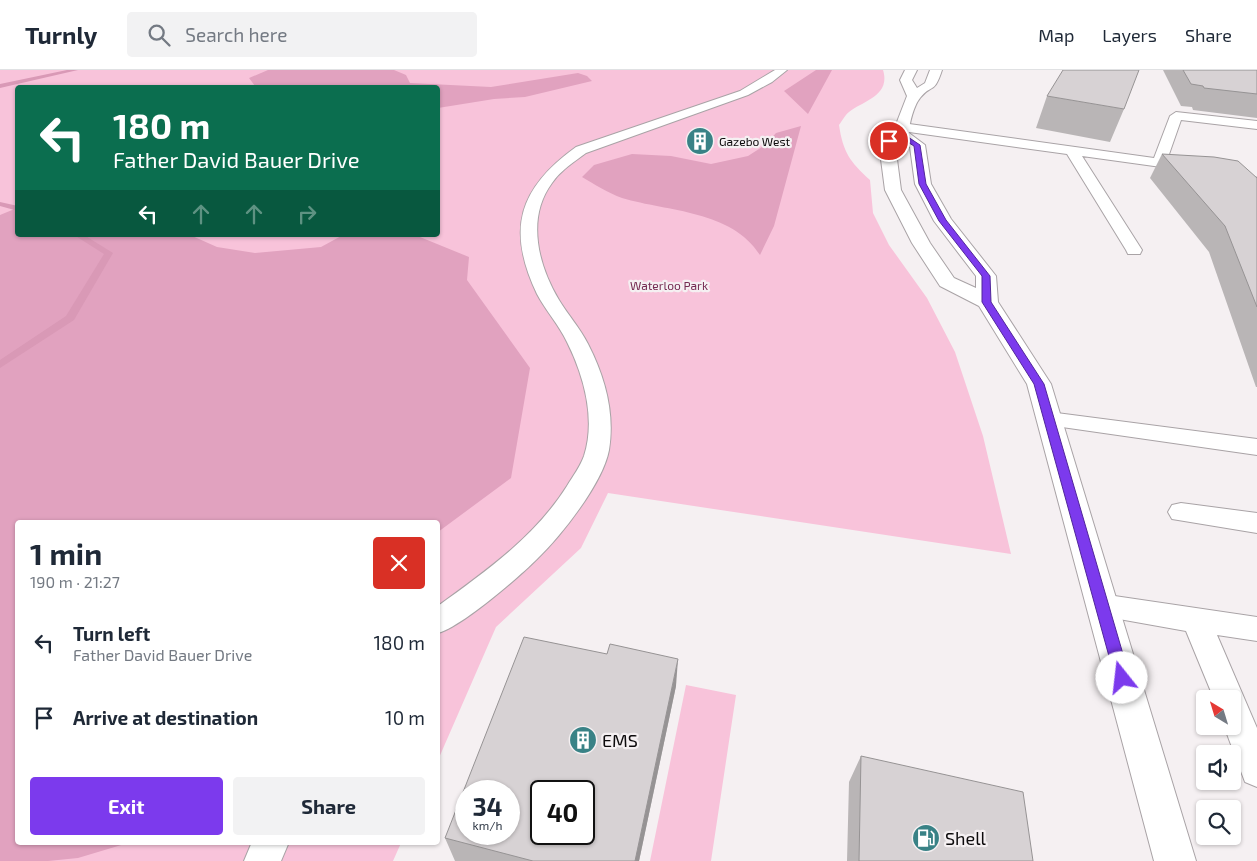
<!DOCTYPE html>
<html lang="en">
<head>
<meta charset="utf-8">
<style>
	body { margin:0; font-family:"Exo 2",sans-serif; background:#f2f2f3; color:#1f2937; height:100vh; display:flex; flex-direction:column; font-size:19px; white-space:nowrap }
	* { box-sizing:border-box; margin:0 }
	p { font-size:16px; color:#747a83 }
	.icon { flex:none; width:28px; height:28px; fill:none; stroke:currentColor; stroke-width:2; stroke-linecap:round; stroke-linejoin:round }
	.map { position:relative; flex:1; overflow:hidden }
	.panel { position:absolute; left:15px; top:450px; width:425px; height:325px; display:flex; flex-direction:column; background:#fff; border-radius:5px; box-shadow:0 1px 4px #0004 }
	.panel>* { flex:none }
	.banner { position:absolute; left:15px; top:15px; width:425px; height:152px; border-radius:5px; box-shadow:0 1px 4px #0004; background:#0b6e4f; color:#fff; overflow:hidden }
	.needle { width:32px; rotate:322deg }
	.buttons { position:absolute; left:1196px; top:620px; display:grid; gap:10px }
	.buttons a { display:grid; place-items:center; width:45px; height:45px; border-radius:5px; background:#fff; box-shadow:0 1px 4px #0004; font-size:25px }
	.speed { position:absolute; left:455px; top:710px; display:flex; gap:10px; font-size:25px; font-weight:700; text-align:center }
	.speed>* { display:grid; place-content:center; width:65px; height:65px; border-radius:50%; background:#fff; box-shadow:0 1px 4px #0004; line-height:1 }
	.speed small { font-size:12px; font-weight:400 }
	.speed .limit { border:2px solid #111; border-radius:8px; background:#fff; color:#111 }
	.pin { position:absolute; display:grid; place-items:center; width:42px; height:42px; color:#fff; margin:-21px; border:2px solid #fff; border-radius:50%; box-shadow:0 1px 5px #0007 }
	.me { position:absolute; width:55px; margin:-28px; rotate:344deg; stroke-linejoin:round; filter:drop-shadow(0 0 4px #0008) }
	.turn { display:flex; align-items:center; gap:18px; height:105px; padding:0 15px; font-size:22px }
	.turn .icon { width:65px; height:65px; stroke-width:2.5 }
	.turn b { display:block; font-size:35px; line-height:42px }
	.lanes { display:flex; align-items:center; height:48px; padding:0 15px; background:#0003; justify-content:center; gap:25px; direction:ltr }
	.lanes .off { opacity:.35 }
	.round { display:grid; place-items:center; flex:none; width:52px; height:52px; border-radius:5px; background:#f2f2f3 }
	.summary { display:flex; align-items:center; justify-content:space-between; height:85px; padding:0 15px }
	h1 { font-size:30px; font-weight:700; line-height:38px }
	.primary-button { display:flex; gap:10px; margin-top:auto; padding:10px 15px }
	.primary-button a { flex:1; height:58px; border-radius:5px; background:#7c3aed; color:#fff; font-size:20px; font-weight:700; line-height:58px; text-align:center }
	.primary-button a+a { background:#f2f2f3; color:#1f2937 }
	ul { padding:0; list-style:none }
	li { display:flex; align-items:center; gap:15px; height:75px; padding:0 15px }
	li div { flex:1 }
	li b { display:block; font-size:19px }
	li em { font-style:normal }
	header { display:flex; align-items:center; gap:30px; box-sizing:border-box; height:70px; padding:0 25px; background:#fff; border-bottom:1px solid #e0e1e3 }
	header strong { font-size:24px }
	nav { display:flex; gap:28px; margin-inline-start:auto; font-size:18px }
	.search { width:350px; height:45px; background:#f2f2f3; display:flex; align-items:center; gap:12px; box-sizing:border-box; padding:0 18px; border-radius:5px; color:#747a83; font-size:19px }
	.map>svg:first-child { display:block }
</style>
</head>
<body>
<header>
<strong>Turnly</strong>
<div class="search"><svg class="icon" aria-label="search" viewBox="0 0 24 24"><circle cx="10" cy="10" r="6"/><path d="M15 15l6 6"/></svg>Search here</div>
<nav><a>Map</a><a>Layers</a><a>Share</a></nav>
</header>
<div class="map">
<svg width="1257" height="791" viewBox="0 0 1257 791">
	<rect width="100%" height="100%" fill="#f5f0f2"/>
	<path fill="#f8c3da" fill-rule="evenodd" d="M0,0H883C891,26 863,31 849,42C845,45 842,51 839,55C843,82 850,92 870,110L873,143L889,175L927,228L955,282L983,366L1011,484L608,423L581,478L496,557L438,690V452H18V772L401,773L393,791H0ZM18,18H438V165H18Z
		M686,615L736,625L711,791H650Z"/>
	<path fill="#e1a2bf" d="M268,0H394L406,5L410,13L491,17L578,3L587,6L592,11L525,27L494,29L438,38V18L255,16L249,8Z
		M816,0H832L808,44L784,21Z
		M801,56L774,156L760,185C731,140 669,142 622,128C608,123 594,114 582,107L594,95L632,84L671,86L711,94L748,86L765,75L776,63Z
		M17,138L18,165H190L217,177L255,183L321,177L343,165H415L469,187L467,210L530,298L511,408L438,462V452H18V772L128,773L78,788L48,791H0V145Z"/>
	<g fill="none" stroke-linecap="round" stroke-linejoin="round">
		<path fill="#d999b6" fill-rule="evenodd" d="M67,0H78L0,18V14Z
			M0,132L18,136V141L0,136Z
			M74,165H84L113,183L74,250L0,298V290L66,246L104,184Z"/>
		<g stroke="#a9a3a6" stroke-width="2">
			<path id="lane" d="M775,0H787L772,12L748,25L586,83C574,92 561,100 552,113C526,148 538,195 559,230C568,245 580,258 588,274C605,307 615,343 609,380C603,413 561,466 537,489C518,508 461,557 438,563V536C486,501 535,467 567,416C573,406 580,397 584,386C596,349 584,306 567,272C559,255 546,241 537,224C506,159 519,118 576,77L740,21Z
				M1176,42L1257,51V59L1181,50L1167,90L1195,94L1197,97L1190,101L1082,86L1142,180L1140,184H1128L1126,180L1067,84L902,61L896,57L902,53L1154,88L1170,46Z
				M1049,342L1257,369V385L1041,354L1038,349L1041,344Z
				M1181,433L1257,443V463L1172,449L1168,442L1172,435Z
				M1101,524L1257,547V571L1217,565L1257,658V717L1245,712L1224,656H1232V629H1214L1186,561L1091,544L1087,536L1091,528Z
				M252,772H289L281,791H244Z"/>
		</g>
		<g stroke="#a9a3a6" stroke-width="2">
			<path id="secondary" d="M905,0H917L912,10L917,18L925,13L930,0H942C934,25 932,13 920,28C914,35 909,54 909,63L925,75L931,114L951,149L996,206L998,232L1051,314L1196,791H1154L1027,314L979,236L940,216L912,173L885,120L879,74L884,68L895,63V57L907,26L900,10ZM901,71L910,77L915,114L934,151L976,206V218L954,208L930,173L901,120L895,74Z"/>
		</g>
		<use href="#lane" fill="#fff" fill-rule="evenodd"/>
		<use href="#secondary" fill="#fff" fill-rule="evenodd"/>
	</g>
	<path fill="#b9b5b6" d="M1163,0H1257V48L1193,40L1192,37L1181,36Z
		M1047,26L1124,39L1110,72L1036,58Z
		M1162,84L1256,107L1257,106V317H1256L1209,182L1150,108Z
		M676,616L639,791H455L445,768Z
		M861,686L1033,791H847L849,712Z"/>
	<path fill="#969394" d="M678,589L676,616L639,791H635Z"/>
	<path fill="#d7d2d4" stroke="#969394" fill-rule="evenodd" d="M1063,0H1139L1124,39L1047,26Z
		M1183,0H1257V24L1204,18L1203,16L1191,14Z
		M1162,84L1214,87L1238,91L1257,108V237L1225,156Z
		M524,567L607,584L610,574L678,589L635,791H533L445,768ZM466,721H509V764H466ZM541,721H584V764H541Z
		M861,686L1023,722L1033,791H859Z"/>
	<path fill="#7c3aed" stroke="#51269a" d="M902,63L920,75L926,114L946,150L990,206L991,232L1044,314L1130,608L1128,613L1122,615L1117,613L1115,608L1034,314L982,232V206L939,151L919,114L914,76L901,68L889,72L886,71Z"/>
	<defs>
		<g id="building-disc" transform="scale(1.4375)"><circle r="9.5" fill="#398286" stroke="#f5f0f2"/><path d="M-4-6H4V6H1V3H-1V6H-4ZM-2.5-4.3h1.7v1.8h-1.7ZM.8-4.3h1.7v1.8H.8ZM-2.5-1h1.7V.8h-1.7ZM.8-1h1.7V.8H.8Z" fill="#fff"/></g>
		<g id="fuel-disc" transform="scale(1.4375)"><circle r="9.5" fill="#398286" stroke="#f5f0f2"/><path d="M-5.5-6h7V0h2V4h1.3V-2.5L3-4.5l.8-.8L6-3V5H2.5V1h-1V6h-7ZM-4.2-4.7v3.2H.2V-4.7Z" fill="#fff"/></g>
	</defs>
	<g fill-rule="evenodd">
		<use href="#building-disc" x="700" y="71"/>
		<use href="#building-disc" x="583" y="670"/>
		<use href="#fuel-disc" x="926" y="768"/>
	</g>
	<g text-anchor="middle" dominant-baseline="central" stroke-width="4.5" stroke-linejoin="round" paint-order="stroke">
		<g font-size="12" fill="#0d0b0c" stroke="#f5f0f2" text-anchor="start">
			<text x="719" y="71">Gazebo West</text>
		</g>
		<g font-size="12" fill="#762c53" stroke="#f5f0f2">
			<text x="669" y="215">Waterloo Park</text>
		</g>
		<g font-size="18" fill="#0d0b0c" stroke="#f5f0f2" text-anchor="start">
			<text x="602" y="670">EMS</text>
			<text x="945" y="768">Shell</text>
		</g>
	</g>
</svg>
<div class="buttons">
<a><svg class="needle" viewBox="-14 -14 28 28"><path d="M0-13l5 13h-10z" fill="#e53935"/><path d="M0 13l5-13h-10z" fill="#747a83"/></svg></a>
<a><svg class="icon" aria-label="sound" viewBox="0 0 24 24"><path d="M4 9h4l5-4v14l-5-4H4zM17 9q2 3 0 6"/></svg></a>
<a><svg class="icon" aria-label="search" viewBox="0 0 24 24"><circle cx="10" cy="10" r="6"/><path d="M15 15l6 6"/></svg></a>
</div>
<div class="speed"><div>34<small>km/h</small></div><div class="limit">40</div></div>
<div class="pin" style="left:889px;top:71px;background:#d93025"><svg class="icon" aria-label="arrive" viewBox="0 0 24 24"><path d="M6 21V4h12l-3 4 3 4H6"/></svg></div>
<svg class="me" style="left:1122px;top:608px" viewBox="-20 -20 40 40"><circle r="19" fill="#fff"/><path d="M0-13L10 11 0 6-10 11z" fill="#7c3aed"/></svg>
<div class="banner">
<div class="turn"><svg class="icon" aria-label="left" viewBox="0 0 24 24"><path d="M17 20v-9H6M10 6l-5 5 5 5"/></svg><div><b>180 m</b>Father David Bauer Drive</div></div>
<div class="lanes"><svg class="icon" aria-label="left" viewBox="0 0 24 24"><path d="M17 20v-9H6M10 6l-5 5 5 5"/></svg><svg class="icon off" aria-label="ahead" viewBox="0 0 24 24"><path d="M12 20V5M6 11l6-6 6 6"/></svg><svg class="icon off" aria-label="ahead" viewBox="0 0 24 24"><path d="M12 20V5M6 11l6-6 6 6"/></svg><svg class="icon off" aria-label="right" viewBox="0 0 24 24"><path d="M7 20v-9h11M14 6l5 5-5 5"/></svg></div>
</div>
<section class="panel">
<div class="summary"><div><h1>1 min</h1><p>190 m · 21:27</p></div><a class="round" style="background:#d93025;color:#fff"><svg class="icon" aria-label="close" viewBox="0 0 24 24"><path d="M6 6l12 12M18 6L6 18"/></svg></a></div>
<ul>
<li><svg class="icon" aria-label="left" viewBox="0 0 24 24"><path d="M17 20v-9H6M10 6l-5 5 5 5"/></svg><div><b>Turn left</b><p>Father David Bauer Drive</p></div><em>180 m</em></li>
<li><svg class="icon" aria-label="arrive" viewBox="0 0 24 24"><path d="M6 21V4h12l-3 4 3 4H6"/></svg><div><b>Arrive at destination</b></div><em>10 m</em></li>
</ul>
<div class="primary-button"><a>Exit</a><a>Share</a></div>
</section>
</div>
</body>
</html>
